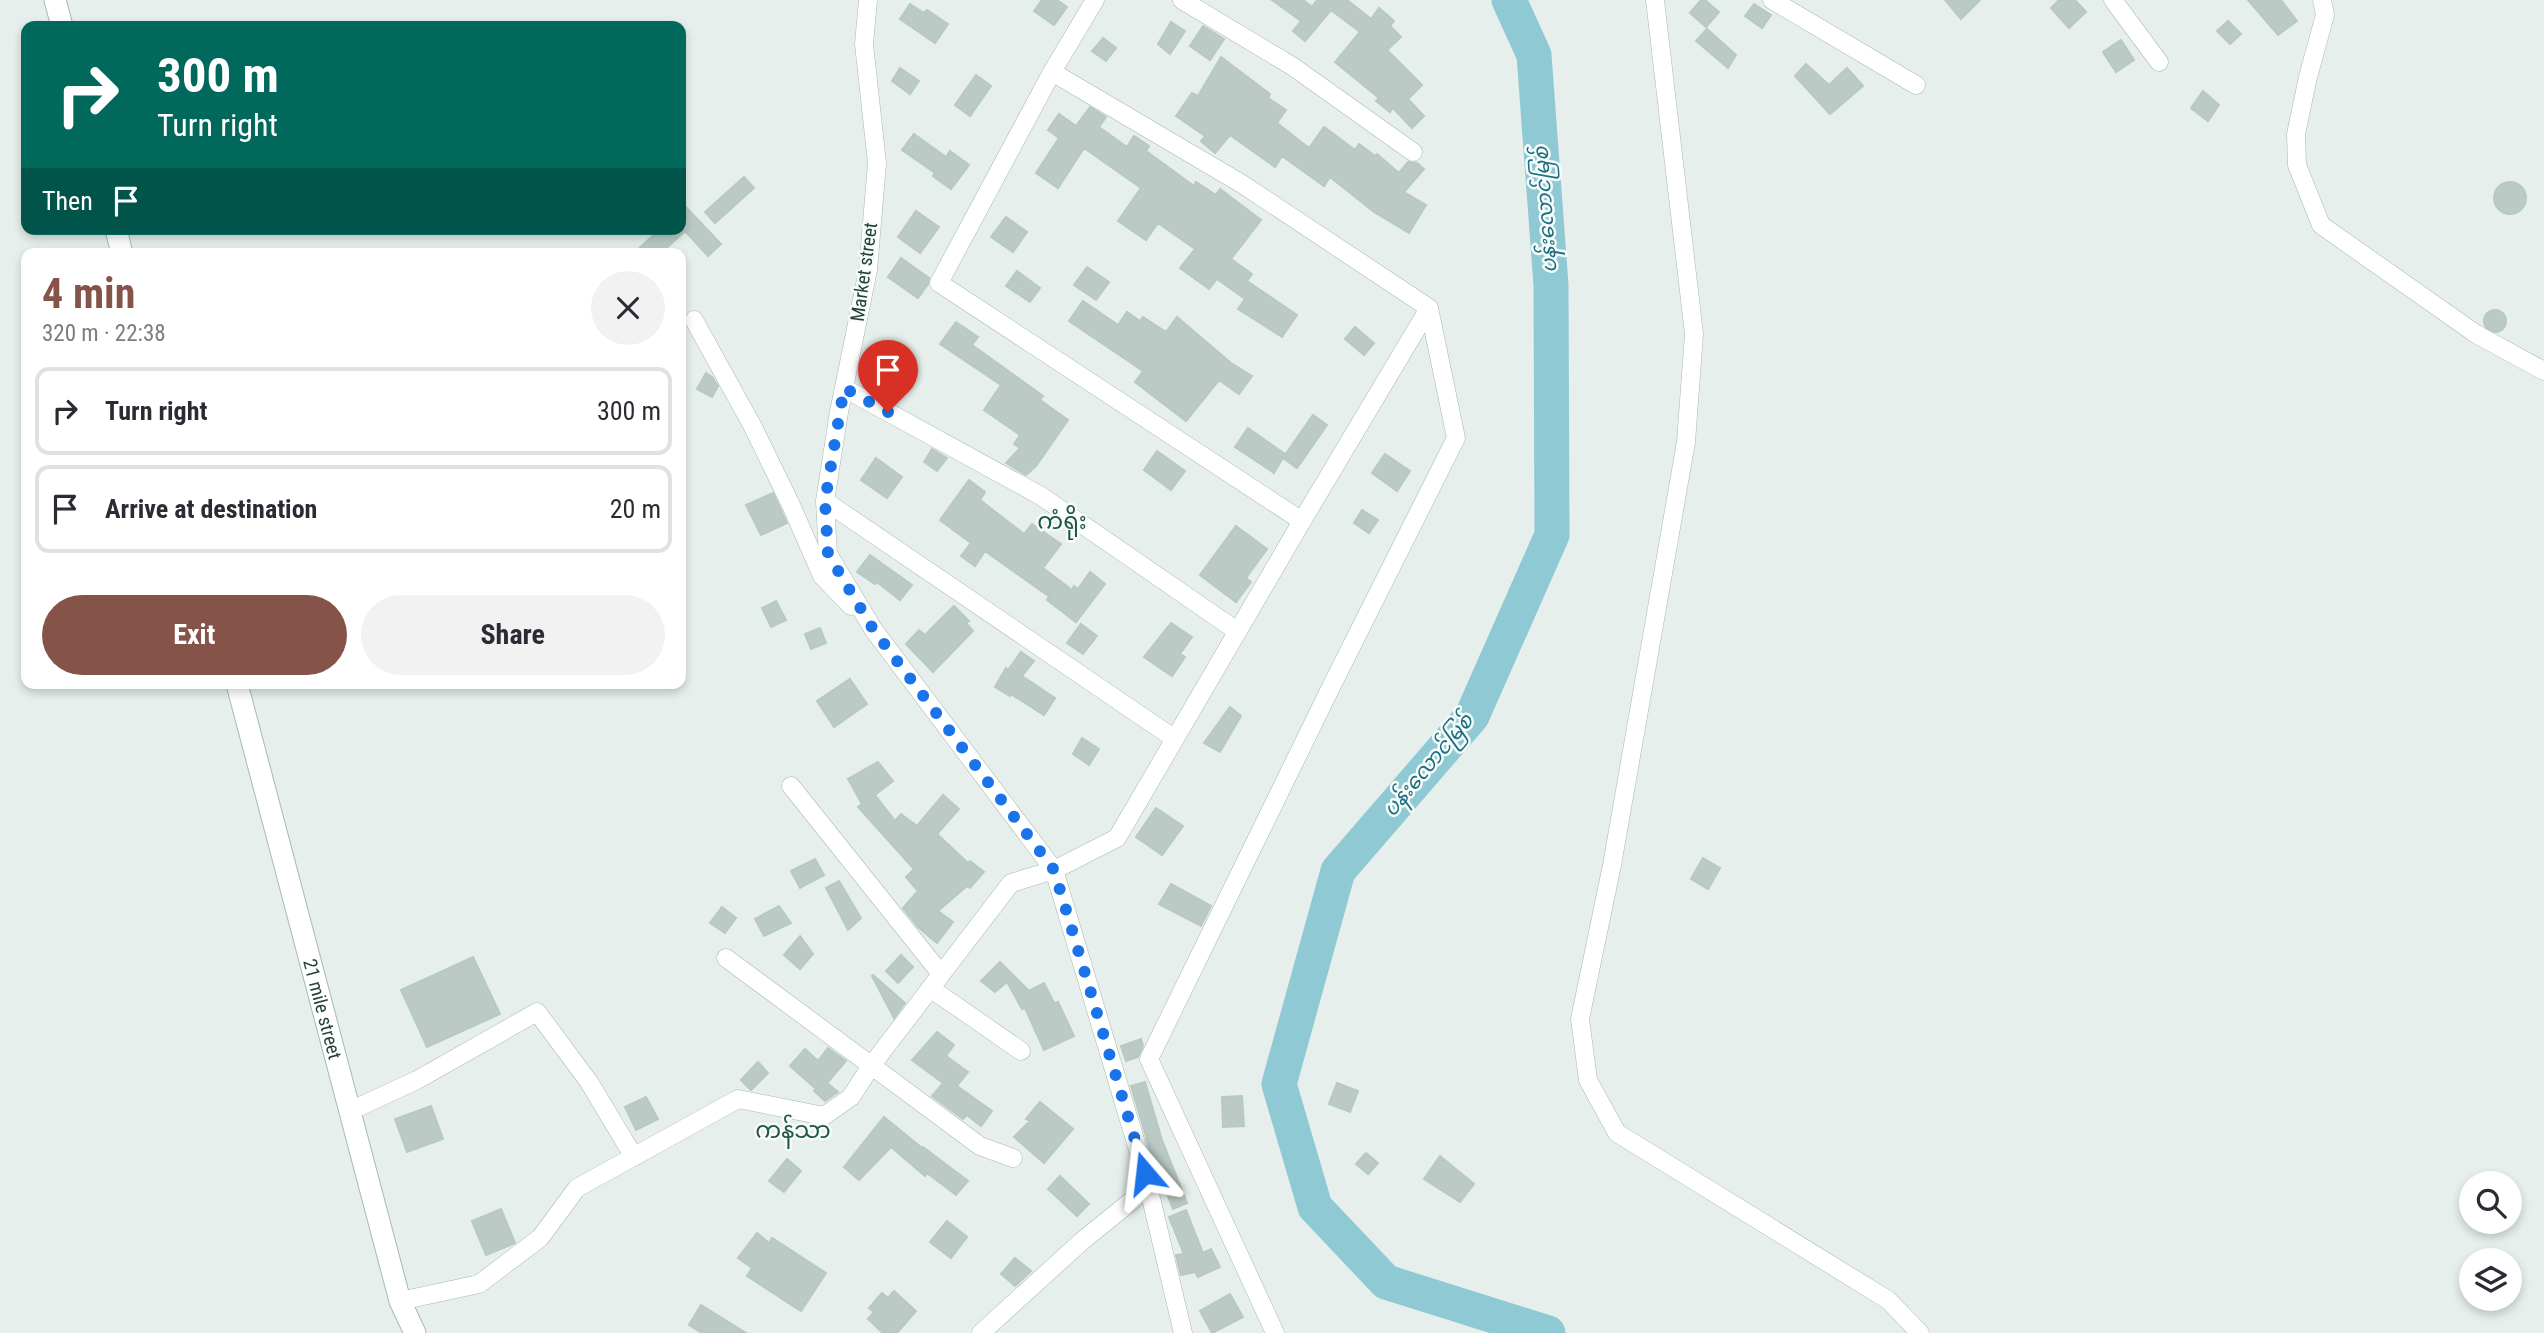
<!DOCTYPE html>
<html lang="en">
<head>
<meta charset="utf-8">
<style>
	body { margin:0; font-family:"Roboto Condensed","Noto Sans Myanmar",sans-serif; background:#f2f2f3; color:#2b2b33; height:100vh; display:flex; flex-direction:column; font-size:26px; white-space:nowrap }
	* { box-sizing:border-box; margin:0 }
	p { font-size:23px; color:#7c7c81 }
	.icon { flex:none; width:38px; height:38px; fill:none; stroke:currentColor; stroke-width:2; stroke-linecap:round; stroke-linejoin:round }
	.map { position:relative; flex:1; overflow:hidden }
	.drawer { position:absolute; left:21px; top:248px; width:665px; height:441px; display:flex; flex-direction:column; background:#fff; border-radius:14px; box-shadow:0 4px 10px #0003 }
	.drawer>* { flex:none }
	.top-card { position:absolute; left:21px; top:21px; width:665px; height:214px; border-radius:14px; box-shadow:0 4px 10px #0003; background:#00695c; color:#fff; overflow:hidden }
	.buttons { position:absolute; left:2459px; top:1171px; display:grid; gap:14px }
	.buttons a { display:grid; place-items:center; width:63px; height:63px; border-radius:50%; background:#fff; box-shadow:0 4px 10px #0003; font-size:35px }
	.pin { position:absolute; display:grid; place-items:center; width:60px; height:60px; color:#fff; margin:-72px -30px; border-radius:50% 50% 50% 0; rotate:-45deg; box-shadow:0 0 7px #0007 }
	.pin .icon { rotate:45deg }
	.me { position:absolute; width:77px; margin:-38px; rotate:343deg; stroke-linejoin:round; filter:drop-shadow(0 0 5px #0008) }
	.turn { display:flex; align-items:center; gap:24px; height:147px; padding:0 21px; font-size:32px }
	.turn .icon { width:91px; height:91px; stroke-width:2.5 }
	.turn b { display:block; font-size:49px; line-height:60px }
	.then { display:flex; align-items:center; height:66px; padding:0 21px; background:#0003; gap:14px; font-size:26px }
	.round { display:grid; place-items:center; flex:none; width:74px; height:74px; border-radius:37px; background:#f2f2f3 }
	.overview { display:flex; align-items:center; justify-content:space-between; height:119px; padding:0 21px }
	h1 { font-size:42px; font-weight:700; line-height:52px; color:#855347 }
	.button { display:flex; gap:14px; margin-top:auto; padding:14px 21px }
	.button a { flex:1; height:80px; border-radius:42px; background:#855347; color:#fff; font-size:28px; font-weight:700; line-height:80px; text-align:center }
	.button a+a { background:#f2f2f3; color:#2b2b33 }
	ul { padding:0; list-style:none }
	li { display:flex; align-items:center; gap:21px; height:88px; margin:0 14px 10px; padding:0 7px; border:4px solid #e1e1e2; border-radius:14px }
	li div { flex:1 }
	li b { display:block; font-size:26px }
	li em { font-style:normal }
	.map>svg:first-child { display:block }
</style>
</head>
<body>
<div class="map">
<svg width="2544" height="1333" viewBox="0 0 2544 1333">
	<rect width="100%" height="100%" fill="#e6efeb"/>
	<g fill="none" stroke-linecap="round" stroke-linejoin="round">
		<path stroke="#8ec9d4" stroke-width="35" d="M1509,0L1534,55L1551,285L1552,535L1472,716L1338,871L1279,1084L1315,1207L1386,1282L1548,1333"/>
	</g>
	<path fill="#bbcac4" stroke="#b8c9c2" stroke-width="2" d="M1042,0H1057L1067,7L1054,25L1034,11Z
		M1272,0H1303L1312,7L1317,0H1347L1371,19L1379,8L1394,21L1390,26L1401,37L1387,50L1422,85L1408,99L1424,116L1412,128L1393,108L1390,112L1376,101L1379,98L1335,62L1360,32L1331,10L1305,41L1293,31L1301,21Z
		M1701,0H1705L1719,12L1706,27L1690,13Z
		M1945,0H1980L1961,19Z
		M2059,0H2075L2086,12L2069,28L2051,8Z
		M2248,0H2281L2297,21L2278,35Z
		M910,4L924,13L927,10L948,24L935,43L900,19Z
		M1754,4L1771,15L1762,28L1745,16Z
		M2228,21L2241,34L2230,44L2217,31Z
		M1171,22L1185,31L1170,54L1158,44Z
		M1203,26L1224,39L1210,60L1190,46Z
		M1707,29L1736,55L1728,68L1696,41Z
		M1103,38L1116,48L1106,61L1092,51Z
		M2121,40L2134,60L2116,72L2103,52Z
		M1221,57L1270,94L1268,98L1286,110L1277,123L1309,148L1324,127L1355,150L1359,144L1375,156L1377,154L1399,173L1408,162L1417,163L1424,169L1404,192L1426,205L1409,233L1374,212L1330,177L1324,186L1282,156L1275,167L1230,135L1215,153L1201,141L1205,136L1176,116L1192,93L1198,96Z
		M1806,64L1829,85L1847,68L1863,86L1830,114L1795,76Z
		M900,68L919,81L910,94L892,81Z
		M976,75L991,86L970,116L955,105Z
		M2203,91L2219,105L2208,121L2191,108Z
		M1090,107L1106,117L1099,127L1127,147L1134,136L1149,146L1146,151L1194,186L1196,182L1216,195L1220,189L1261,220L1231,259L1252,274L1247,281L1297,315L1282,337L1238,309L1245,299L1217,279L1209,289L1180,268L1195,249L1158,223L1146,240L1118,221L1141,188L1084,148L1058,188L1036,173L1059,138L1048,130L1059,114L1076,126Z
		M914,134L946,157L950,151L969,165L951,189L933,176L935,173L902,150Z
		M744,177L754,188L715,223L705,212Z
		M2494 198a16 16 0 1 1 32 0a16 16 0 1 1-32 0Z
		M681,202L721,244L708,256L685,231L660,254H633L660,229H684L681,226Z
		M916,211L939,227L920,253L898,237Z
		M1006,217L1027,232L1013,252L991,237Z
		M901,258L929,278L928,284L918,298L888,277Z
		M1087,267L1109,282L1096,300L1074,285Z
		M1017,271L1040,288L1030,302L1006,286Z
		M1083,301L1118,325L1127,312L1140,321L1143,317L1166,332L1177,317L1231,363L1252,376L1239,394L1219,380L1186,421L1135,382L1143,371L1069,321Z
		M2484 321a11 11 0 1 1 22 0a11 11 0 1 1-22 0Z
		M956,322L978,337L972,345L1043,396L1040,400L1068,420L1036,466L1026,475L1006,463L1020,448L1014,444L1020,435L984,410L1001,385L940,344Z
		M1355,327L1374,343L1364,355L1345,339Z
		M885,355L905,368L890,389L871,375Z
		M706,373L712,377L718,386L712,397L697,389Z
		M1313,415L1327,425L1297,468L1283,458Z
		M1248,428L1285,454L1274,473L1235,447Z
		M932,449L947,458L937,471L924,462Z
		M1157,451L1185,471L1171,490L1144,470Z
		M1385,454L1410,471L1397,491L1372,473Z
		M876,458L902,477L887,498L861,480Z
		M969,480L985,492L980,500L1024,534L1032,524L1061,544L1043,568L1072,590L1074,586L1078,589L1090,572L1105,584L1076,622L1047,600L1052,590L1047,595L985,551L975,566L961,556L971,543L940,520Z
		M773,493L787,523L761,535L746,505Z
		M1362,510L1378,520L1369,533L1354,523Z
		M1236,526L1267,549L1246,578L1251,582L1236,602L1200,575Z
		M870,555L912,585L900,600L877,582L875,584L857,572Z
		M776,601L786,620L771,627L762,608Z
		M954,606L969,621L966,623L973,631L933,672L906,644L919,630L925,635Z
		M1171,623L1192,637L1180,654L1185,657L1172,676L1144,657Z
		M1081,624L1097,636L1083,654L1067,643Z
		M820,628L826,643L811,649L805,634Z
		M1021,652L1034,661L1022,676L1055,698L1044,715L1011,694L1010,696L995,687L1006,668L1008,670Z
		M850,679L867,704L834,727L817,701Z
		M1230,707L1241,716L1220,752L1204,743Z
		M1082,738L1099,749L1089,765L1073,754Z
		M878,762L893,781L875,795L895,821L901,814L917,826L943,795L959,809L937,834L968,863L970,861L984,872L970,888L967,886L938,911L953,922L937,943L919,928L903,908L918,891L906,877L914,869L858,807L862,804L848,779Z
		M1156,808L1183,826L1162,855L1136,837Z
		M1703,858L1720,868L1708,889L1691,879Z
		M815,859L824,875L800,888L791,871Z
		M839,881L861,918L848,930L826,888Z
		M1171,884L1211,906L1201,926L1159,904Z
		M779,906L791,923L764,936L755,919Z
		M722,907L736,918L725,933L710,923Z
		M800,936L813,954L800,969L784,955Z
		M901,955L913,967L898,983L886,971Z
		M473,957L500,1014L427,1047L401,990Z
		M1000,962L1029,991L1044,983L1054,1003L1058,1002L1074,1036L1044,1050L1025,1008L1022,1009L1007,982L995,992L981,981Z
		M873,975L905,1003L894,1018L872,976Z
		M937,1032L954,1045L946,1056L968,1072L957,1086L992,1111L981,1126L967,1115L963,1119L932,1096L943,1083L912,1060Z
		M1141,1039L1143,1046L1138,1057L1126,1061L1121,1046Z
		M828,1048L846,1061L827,1083L838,1092L825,1101L814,1091L816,1089L790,1066L805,1049L818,1061Z
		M758,1062L768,1073L751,1090L741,1080Z
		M1145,1082L1162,1140L1187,1203L1173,1209L1151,1153L1131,1086Z
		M1337,1083L1358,1091L1350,1112L1329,1104Z
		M1242,1096L1244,1126L1223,1127L1222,1097Z
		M646,1097L658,1119L636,1130L625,1107Z
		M1040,1102L1073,1129L1044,1163L1014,1137L1030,1121L1026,1119Z
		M431,1106L443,1139L407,1152L395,1119Z
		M884,1117L922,1148L923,1147L968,1181L956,1195L927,1173L925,1176L891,1147L859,1180L844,1167Z
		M1366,1153L1378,1163L1368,1174L1356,1164Z
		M1440,1156L1474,1184L1460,1202L1424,1179Z
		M787,1159L801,1171L784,1192L769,1181Z
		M1060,1176L1089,1204L1077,1216L1048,1189Z
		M501,1209L515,1243L486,1255L472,1221Z
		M1186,1210L1203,1253L1211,1249L1220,1267L1198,1277L1195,1272L1181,1275L1176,1255L1184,1254L1169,1217Z
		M947,1221L967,1237L951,1258L930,1242Z
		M757,1233L769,1243L772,1238L826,1273L801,1311L747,1276L752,1268L738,1258Z
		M1015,1258L1031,1271L1015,1286L1001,1274Z
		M894,1291L916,1311L897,1333H883L868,1319L874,1312L869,1308L882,1293L888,1298Z
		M1230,1294L1243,1317L1212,1333L1200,1311Z
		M701,1305L746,1333H702L689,1325Z"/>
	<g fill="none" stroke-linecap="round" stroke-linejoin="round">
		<g stroke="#a8b8b2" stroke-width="19">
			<path id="street" d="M868,0L864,44L877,163L868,270L839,412L825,501L828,554L873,629L1054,870L1145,1173L1183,1333
				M1182,0L1292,66L1413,152
				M1655,0L1694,334L1686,442L1612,865L1580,1019L1588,1080L1617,1133L1888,1300L1920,1333
				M1772,0L1916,85
				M2113,0L2159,62
				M2322,0L2325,15L2308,77L2296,134L2297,165L2321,225L2476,334L2544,371
				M1052,72L939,283L1302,521
				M694,320L753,427L791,505L822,576L851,606
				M844,388L1041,496L1237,631
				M825,501L1175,739
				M791,786L941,974
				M726,958L980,1146L1013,1158
				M930,988L1021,1051
				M350,1111L417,1080L537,1012L589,1082L634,1157
				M400,1301L479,1284L540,1238L577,1188L738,1099L824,1116L851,1097L871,1066L1011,883L1054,870L1117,838L1302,521L1429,308L1242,184L1052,72L1095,0
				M981,1333L1082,1241L1134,1199L1145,1173
				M1275,1333L1149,1059L1332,685L1456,438L1429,308"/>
		</g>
		<g stroke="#a4bbb3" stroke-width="23">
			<g id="secondary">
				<path d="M55,0L62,26"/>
				<path d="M116,229L122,254"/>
				<path id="s1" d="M237,684L400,1301L415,1333"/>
			</g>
		</g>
		<use href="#street" stroke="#fff" stroke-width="18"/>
		<use href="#secondary" stroke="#fff" stroke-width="21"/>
	</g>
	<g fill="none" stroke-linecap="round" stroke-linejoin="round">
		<path stroke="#1a73e8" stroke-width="12" stroke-dasharray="0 21.6" d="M888,412L844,388L825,501L828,554L873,629L1054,870L1145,1173"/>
	</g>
	<g text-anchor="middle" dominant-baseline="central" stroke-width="5" stroke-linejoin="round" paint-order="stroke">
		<g font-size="19" fill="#24423a" stroke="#f7fbf9">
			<text transform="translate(864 272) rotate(-82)">Market street</text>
			<text stroke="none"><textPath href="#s1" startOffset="336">21 mile street</textPath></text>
		</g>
		<g font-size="21" font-style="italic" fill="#1c6f80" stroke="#f7fbf9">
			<text transform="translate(1545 210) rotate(-94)">ပန်းလောင်မြစ်</text>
			<text transform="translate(1428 765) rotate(-50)">ပန်းလောင်မြစ်</text>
		</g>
		<g font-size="23" fill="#1f5548" stroke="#f7fbf9">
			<text x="1062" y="521">ကံရိုး</text>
			<text x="793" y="1130">ကန်သာ</text>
		</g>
	</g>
</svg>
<div class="buttons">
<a><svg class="icon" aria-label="search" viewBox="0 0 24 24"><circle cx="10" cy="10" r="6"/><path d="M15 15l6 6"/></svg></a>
<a><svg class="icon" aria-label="layers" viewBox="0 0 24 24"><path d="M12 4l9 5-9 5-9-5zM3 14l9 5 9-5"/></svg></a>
</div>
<div class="pin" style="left:888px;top:412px;background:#d93025"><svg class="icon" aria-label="arrive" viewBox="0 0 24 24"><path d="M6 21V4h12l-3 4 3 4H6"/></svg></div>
<svg class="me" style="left:1145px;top:1173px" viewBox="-20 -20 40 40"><path d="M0-17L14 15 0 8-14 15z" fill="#1a73e8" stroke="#fff" stroke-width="4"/></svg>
<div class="top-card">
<div class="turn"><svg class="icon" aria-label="right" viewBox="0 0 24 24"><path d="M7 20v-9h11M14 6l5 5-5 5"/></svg><div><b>300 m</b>Turn right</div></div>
<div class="then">Then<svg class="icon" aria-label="arrive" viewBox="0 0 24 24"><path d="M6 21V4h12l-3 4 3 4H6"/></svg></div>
</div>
<section class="drawer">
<div class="overview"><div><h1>4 min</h1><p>320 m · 22:38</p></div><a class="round"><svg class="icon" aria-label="close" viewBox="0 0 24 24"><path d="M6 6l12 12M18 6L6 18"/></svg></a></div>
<ul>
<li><svg class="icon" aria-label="right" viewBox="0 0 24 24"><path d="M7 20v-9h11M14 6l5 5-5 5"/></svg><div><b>Turn right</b></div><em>300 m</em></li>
<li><svg class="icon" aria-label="arrive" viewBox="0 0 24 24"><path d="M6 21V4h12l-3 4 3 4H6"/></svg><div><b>Arrive at destination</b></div><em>20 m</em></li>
</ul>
<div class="button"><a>Exit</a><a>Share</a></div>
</section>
</div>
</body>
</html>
